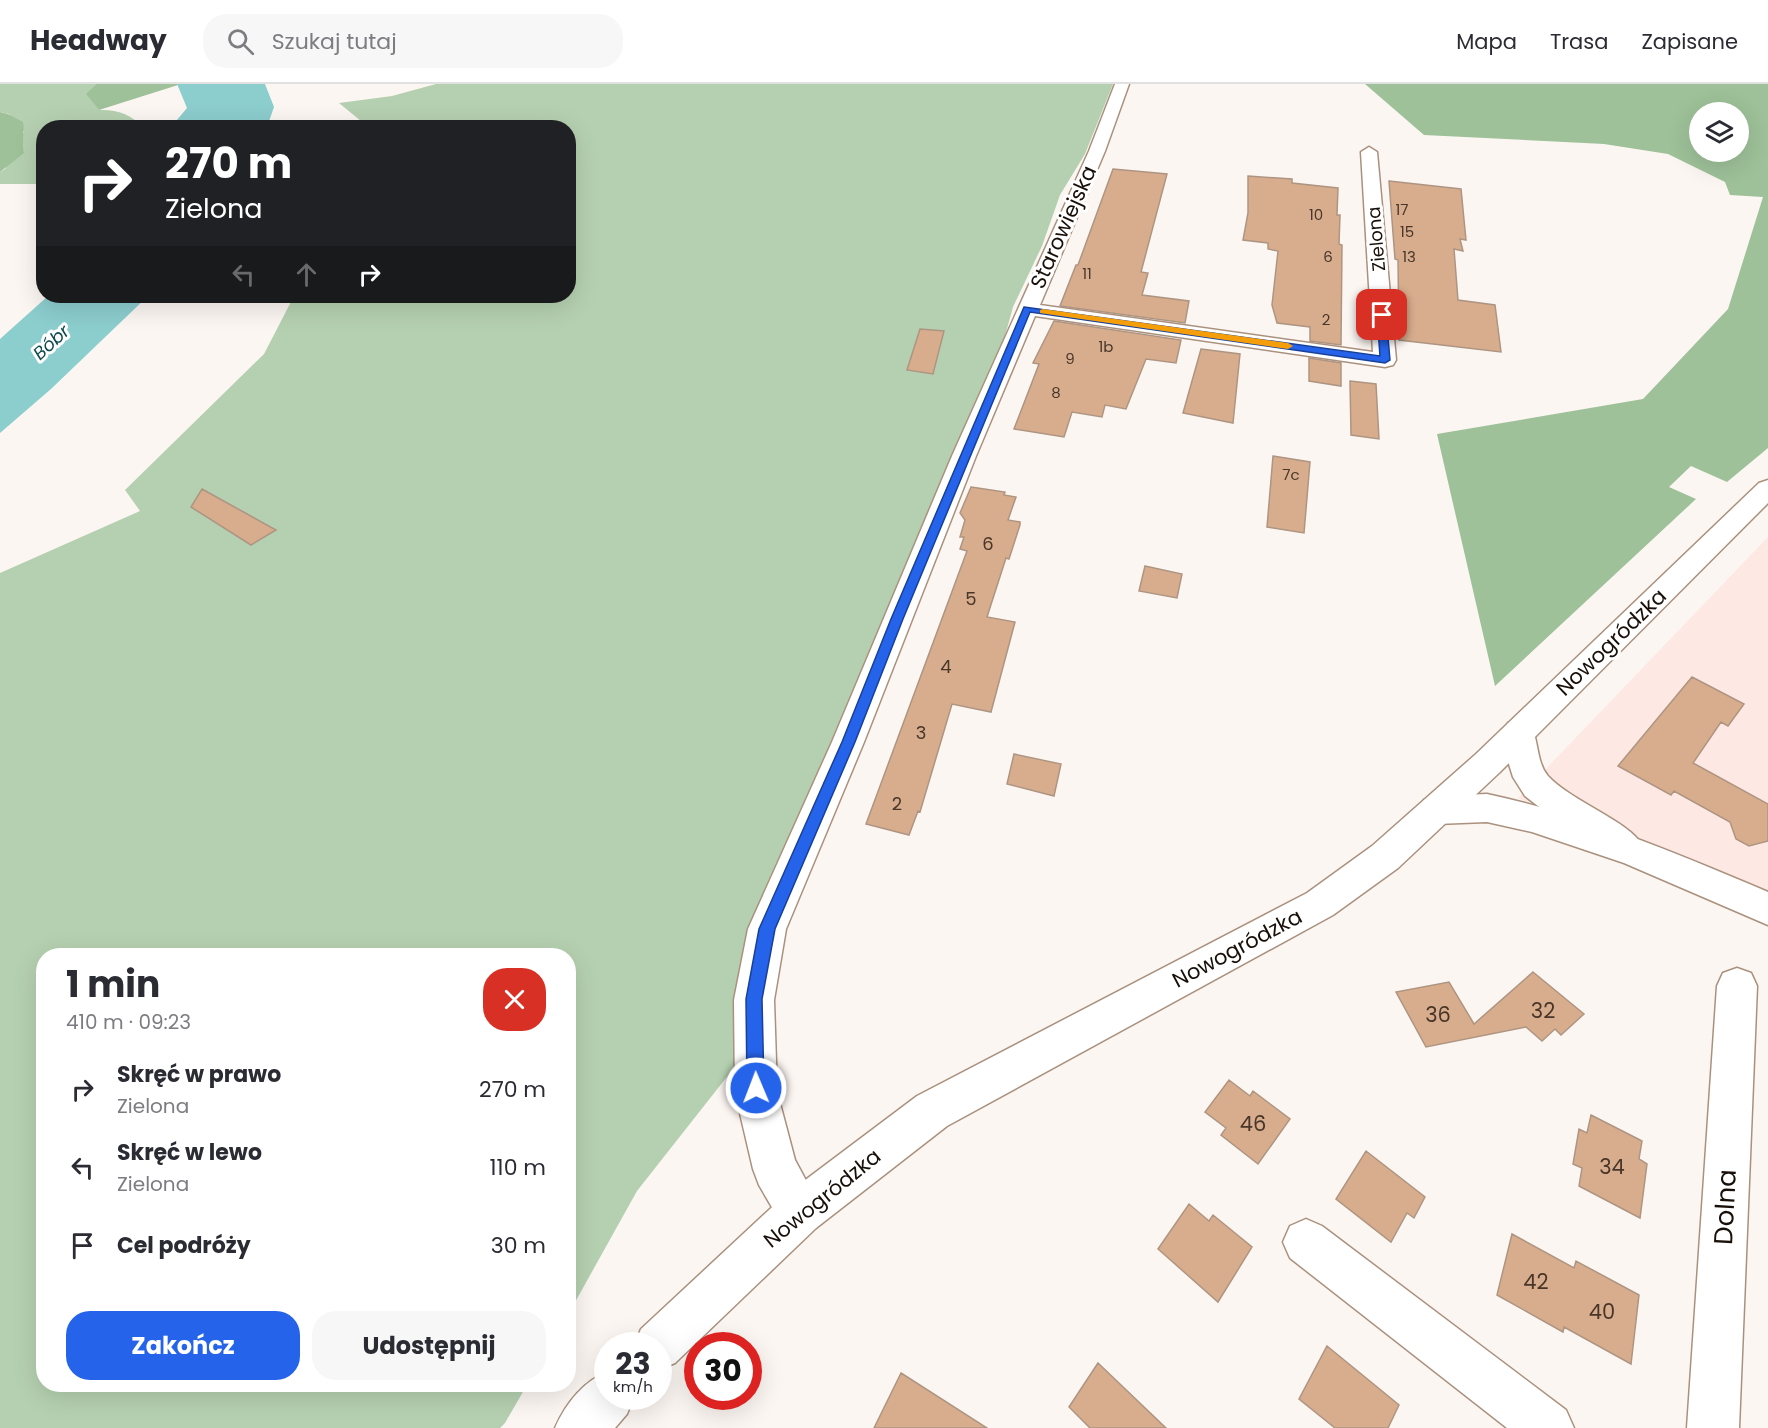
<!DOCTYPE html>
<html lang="pl">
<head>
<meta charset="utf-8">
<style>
	body { margin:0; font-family:Poppins,sans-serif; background:#f7f7f7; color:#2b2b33; height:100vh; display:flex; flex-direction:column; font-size:22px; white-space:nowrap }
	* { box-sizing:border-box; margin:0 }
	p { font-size:20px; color:#7c7c81 }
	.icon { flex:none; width:33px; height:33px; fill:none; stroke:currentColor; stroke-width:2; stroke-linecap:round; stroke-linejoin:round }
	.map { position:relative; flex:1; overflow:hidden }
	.side { position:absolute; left:36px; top:864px; width:540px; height:444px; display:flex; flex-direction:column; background:#fff; border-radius:24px; box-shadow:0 6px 24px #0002 }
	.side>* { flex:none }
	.hud { position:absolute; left:36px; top:36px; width:540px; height:183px; border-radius:24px; box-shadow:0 6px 24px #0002; background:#202124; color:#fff; overflow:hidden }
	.controls { position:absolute; left:1689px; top:18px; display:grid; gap:12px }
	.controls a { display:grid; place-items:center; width:60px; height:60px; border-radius:50%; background:#fff; box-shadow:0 6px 24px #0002; font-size:30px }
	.speed { position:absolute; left:594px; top:1248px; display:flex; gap:12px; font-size:30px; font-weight:700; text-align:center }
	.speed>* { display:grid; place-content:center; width:78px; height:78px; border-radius:50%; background:#fff; box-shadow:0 6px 24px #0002; line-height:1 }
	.speed small { font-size:15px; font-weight:400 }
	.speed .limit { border:9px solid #d22; background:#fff; color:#111 }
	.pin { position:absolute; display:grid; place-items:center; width:51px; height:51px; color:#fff; margin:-26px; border-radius:12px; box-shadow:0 3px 9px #0006 }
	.me { position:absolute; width:66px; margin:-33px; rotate:359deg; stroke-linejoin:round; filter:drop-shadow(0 0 4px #0008) }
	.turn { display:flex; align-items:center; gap:21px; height:126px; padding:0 30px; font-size:27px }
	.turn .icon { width:78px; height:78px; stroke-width:2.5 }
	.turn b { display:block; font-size:42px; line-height:51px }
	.lanes { display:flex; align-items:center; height:57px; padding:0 30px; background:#0003; justify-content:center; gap:30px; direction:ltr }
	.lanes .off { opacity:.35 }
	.round { display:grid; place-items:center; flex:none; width:63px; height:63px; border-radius:24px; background:#f7f7f7 }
	.overview { display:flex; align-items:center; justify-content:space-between; height:102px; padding:0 30px }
	h1 { font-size:36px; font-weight:700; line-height:45px }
	.primary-button { display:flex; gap:12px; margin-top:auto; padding:12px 30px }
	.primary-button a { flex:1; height:69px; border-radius:24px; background:#2563eb; color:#fff; font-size:24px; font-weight:700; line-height:69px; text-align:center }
	.primary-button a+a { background:#f7f7f7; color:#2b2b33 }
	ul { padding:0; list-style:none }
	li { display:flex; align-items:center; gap:18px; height:78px; padding:0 30px }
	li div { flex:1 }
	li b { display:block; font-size:22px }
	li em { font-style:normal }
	header { display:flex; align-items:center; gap:36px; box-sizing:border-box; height:84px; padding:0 30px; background:#fff; border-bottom:2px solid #e1e1e2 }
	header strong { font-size:28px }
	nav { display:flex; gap:33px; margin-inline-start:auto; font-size:21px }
	.search { width:420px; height:54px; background:#f7f7f7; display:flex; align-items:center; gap:15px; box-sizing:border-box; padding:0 21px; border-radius:24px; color:#7c7c81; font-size:22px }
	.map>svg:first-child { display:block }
</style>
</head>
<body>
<header>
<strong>Headway</strong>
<div class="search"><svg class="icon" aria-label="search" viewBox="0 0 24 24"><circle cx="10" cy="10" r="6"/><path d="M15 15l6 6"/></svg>Szukaj tutaj</div>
<nav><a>Mapa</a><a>Trasa</a><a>Zapisane</a></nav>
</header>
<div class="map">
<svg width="1768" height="1344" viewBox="0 0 1768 1344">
	<rect width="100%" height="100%" fill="#fcf6f2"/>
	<path fill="#fde8e3" d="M1768,453V842L1518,714Z"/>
	<path fill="#b5d0b0" d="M0,0H96L87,10L99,26C115,25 132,30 142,43L44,44L43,100H0V88L5,85L24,48L9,30L0,28Z
		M436,0H1113L1085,70L1060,111L1042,162L1013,223L964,402L759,906L752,979L726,994L637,1107L569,1229L568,872H44V1300L527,1301L505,1339L500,1344H0V489L140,427L125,406L264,270L294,212H568V44L363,43L367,42L339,19L392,12Z"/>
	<path fill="#9ec199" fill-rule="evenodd" d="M96,0H177L178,1L99,26L86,10Z
		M1365,0H1768V364L1727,398L1691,382L1669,403L1696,415L1495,602L1437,350L1643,315L1728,225L1763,113L1730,111L1725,98L1668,70L1604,60L1424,51ZM1700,28H1738V68H1700Z
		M0,28L8,30L23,38C25,49 21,58 24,69L0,88Z"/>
	<path fill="#8ccdce" d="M177,0H265L274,23L267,43H171L187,24Z
		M48,212H148L51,305L0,349V255Z"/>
	<path fill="#d8ad8d" stroke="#ae9582" stroke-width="1.5" d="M1113,85L1167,90L1141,188L1148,189L1142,211L1189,217L1185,239L1060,222L1076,181H1078Z
		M1248,92L1292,95V99L1338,104L1337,131H1340L1339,160L1342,161L1341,261L1310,257V243L1277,239L1272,221L1278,167L1268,165V159L1243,156L1248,129Z
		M1389,97L1461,105L1466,156L1460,155L1463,167L1454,165L1458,216L1495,221L1501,268L1399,256L1398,176L1395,175Z
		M1054,237L1181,256L1176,279L1146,275L1126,325L1105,321L1102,333L1072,328L1064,353L1014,345L1039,280L1033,279Z
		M920,245L944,247L933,290L907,286Z
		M1201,265L1240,270L1233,339L1183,329Z
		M1309,274L1341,279V302L1309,297Z
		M1350,297L1376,300L1379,355L1351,351Z
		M1273,372L1310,378L1304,449L1267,443Z
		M971,403L1005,408L1004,411L1016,413L1008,436L1020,438V441L1009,475L1006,474L987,533L1015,538L991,628L952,620L920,728L918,727L909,751L866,740L967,467L960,465L964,453H960L965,436L960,429Z
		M202,405L276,446L251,461L191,423Z
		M1145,482L1182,490L1177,514L1139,507Z
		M1692,593L1744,620L1728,642L1721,638L1693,679L1768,720V757L1749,762L1736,755L1730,738L1674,707L1671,711L1618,682Z
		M1014,670L1061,680L1054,712L1007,700Z
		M1533,888L1584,930L1561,951L1555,945L1542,957L1526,943L1426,963L1396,908L1449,898L1474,940Z
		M1229,996L1250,1012L1253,1007L1290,1035L1258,1080L1221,1051L1226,1044L1205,1028Z
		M1591,1031L1642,1057L1639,1075L1647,1080L1640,1134L1579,1102L1582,1084L1573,1080L1579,1045L1587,1049Z
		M1366,1067L1425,1113L1414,1134L1407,1129L1391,1158L1336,1115Z
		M1189,1120L1209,1137L1213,1131L1252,1163L1218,1218L1158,1165Z
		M1512,1150L1574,1184L1576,1177L1639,1211L1631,1280L1564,1243L1563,1248L1497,1211Z
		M1327,1262L1399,1321L1388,1344H1335L1299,1315Z
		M1098,1279L1166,1344H1090L1069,1323Z
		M901,1289L987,1344H874Z"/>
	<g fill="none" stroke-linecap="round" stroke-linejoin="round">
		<g stroke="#aa917e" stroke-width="3">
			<path id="minor" d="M1115,0H1129L1105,67L1040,221L1373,268L1361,68L1369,63L1377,68L1396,276L1393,281L1385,283L1035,232L976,372L864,658L786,845L774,916L777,1008L795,1076L823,1128L816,1144L800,1151L784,1144L759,1101L753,1085L735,1008L734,916L748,845L832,658L952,372L1089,67Z
				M1519,636L1530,639C1539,656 1536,678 1548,692C1571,717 1630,738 1642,761L1637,771L1624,776L1611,771L1561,740L1525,712L1513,693L1508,677L1503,648L1508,639Z
				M1737,884L1751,889L1757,902L1739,1344H1687L1717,902L1723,889Z
				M1306,1135L1322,1142L1566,1326L1574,1344H1507L1290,1174L1283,1158L1290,1142Z"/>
		</g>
		<g stroke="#aa917e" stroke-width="3">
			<path id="tertiary" d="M1487,710C1585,731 1676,769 1768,808V841L1624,779L1532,748L1487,738L1436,740L1424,736L1419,726L1424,716L1436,712Z"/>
		</g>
		<g stroke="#aa917e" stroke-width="3">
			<path id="secondary" d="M1768,396V419L1500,688L1398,784L1333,831L947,1042L816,1144L675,1279L658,1286V1262H634L641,1245L784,1112L917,1012L1307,809L1372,762L1476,670L1759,399Z
				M608,1287V1312H634L627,1330L615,1344H555C566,1319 583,1298 608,1287Z"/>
		</g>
		<use href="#minor" fill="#fff" fill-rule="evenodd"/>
		<use href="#tertiary" fill="#fff" fill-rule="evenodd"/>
		<use href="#secondary" fill="#fff" fill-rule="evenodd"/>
	</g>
	<path fill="#2563eb" stroke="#184099" stroke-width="1.5" d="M1024,223L1380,272L1377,231L1382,228L1386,231L1390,276L1385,279L1030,228L903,535L855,658L775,845L762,915L764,1004L762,1011L756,1013L750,1011L747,1004L746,915L759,845L842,658L891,535Z"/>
	<path fill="#f59e0b" d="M1043,225L1288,259L1293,262L1288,265L1040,229V226Z"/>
	<g text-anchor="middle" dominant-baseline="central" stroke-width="6" stroke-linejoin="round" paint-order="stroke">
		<g font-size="15" fill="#483629">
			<text x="1402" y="125">17</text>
			<text x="1316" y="130">10</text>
			<text x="1407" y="147">15</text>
			<text x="1328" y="172">6</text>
			<text x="1409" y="172">13</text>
			<text x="1087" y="189">11</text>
			<text x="1326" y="235">2</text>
			<text x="1106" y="262">1b</text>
			<text x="1070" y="274">9</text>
			<text x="1056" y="308">8</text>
			<text x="1291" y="390">7c</text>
		</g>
		<g font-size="18" fill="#180f08" stroke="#fff">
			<text transform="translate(1376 155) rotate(-95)">Zielona</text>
		</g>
		<g font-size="18" font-style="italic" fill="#0f4a4c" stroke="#fff">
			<text transform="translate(51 258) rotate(-42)">Bóbr</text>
		</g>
		<g font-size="18" fill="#483629">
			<text x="988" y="459">6</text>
			<text x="971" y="514">5</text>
			<text x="946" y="582">4</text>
			<text x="921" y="648">3</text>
			<text x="897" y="719">2</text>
		</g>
		<g font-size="21" fill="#180f08" stroke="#fff">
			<text transform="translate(1063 143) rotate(-66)">Starowiejska</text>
			<text transform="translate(1611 558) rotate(-44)">Nowogródzka</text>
			<text transform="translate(1237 864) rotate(-28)">Nowogródzka</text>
			<text transform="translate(822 1114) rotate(-39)">Nowogródzka</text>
		</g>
		<g font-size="21" fill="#483629">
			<text x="1543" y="926">32</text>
			<text x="1438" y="930">36</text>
			<text x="1253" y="1039">46</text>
			<text x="1612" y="1082">34</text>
			<text x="1536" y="1197">42</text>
			<text x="1602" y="1227">40</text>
		</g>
		<g font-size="26" fill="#180f08" stroke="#fff">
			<text transform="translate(1725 1123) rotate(-87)">Dolna</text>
		</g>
	</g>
</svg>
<div class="controls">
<a><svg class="icon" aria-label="layers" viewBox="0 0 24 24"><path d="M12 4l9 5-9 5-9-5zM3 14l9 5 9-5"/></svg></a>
</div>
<div class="speed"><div>23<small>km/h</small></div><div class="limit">30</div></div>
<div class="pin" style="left:1382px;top:231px;background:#d93025"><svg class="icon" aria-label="arrive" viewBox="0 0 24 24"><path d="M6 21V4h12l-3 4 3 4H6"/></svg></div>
<svg class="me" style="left:756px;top:1004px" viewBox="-20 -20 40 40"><circle r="17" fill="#2563eb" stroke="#fff" stroke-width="3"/><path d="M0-11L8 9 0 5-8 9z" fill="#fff"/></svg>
<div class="hud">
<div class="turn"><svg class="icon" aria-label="right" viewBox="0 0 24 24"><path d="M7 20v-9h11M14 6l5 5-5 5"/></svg><div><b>270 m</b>Zielona</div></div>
<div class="lanes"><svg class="icon off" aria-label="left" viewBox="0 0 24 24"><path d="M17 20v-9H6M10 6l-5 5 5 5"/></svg><svg class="icon off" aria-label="ahead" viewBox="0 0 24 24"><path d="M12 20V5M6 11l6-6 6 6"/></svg><svg class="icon" aria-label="right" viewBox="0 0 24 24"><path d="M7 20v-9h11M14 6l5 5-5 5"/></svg></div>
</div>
<section class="side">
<div class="overview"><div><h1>1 min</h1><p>410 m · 09:23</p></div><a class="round" style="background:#d93025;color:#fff"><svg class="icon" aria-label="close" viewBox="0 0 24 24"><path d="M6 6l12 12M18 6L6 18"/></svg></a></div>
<ul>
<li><svg class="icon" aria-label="right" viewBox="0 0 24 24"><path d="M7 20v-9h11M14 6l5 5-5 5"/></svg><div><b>Skręć w prawo</b><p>Zielona</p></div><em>270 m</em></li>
<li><svg class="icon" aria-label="left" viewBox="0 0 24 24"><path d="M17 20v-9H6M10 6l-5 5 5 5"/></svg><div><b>Skręć w lewo</b><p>Zielona</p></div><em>110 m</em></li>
<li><svg class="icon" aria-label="arrive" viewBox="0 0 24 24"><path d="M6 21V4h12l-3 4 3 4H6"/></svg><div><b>Cel podróży</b></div><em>30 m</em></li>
</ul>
<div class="primary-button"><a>Zakończ</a><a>Udostępnij</a></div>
</section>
</div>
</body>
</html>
